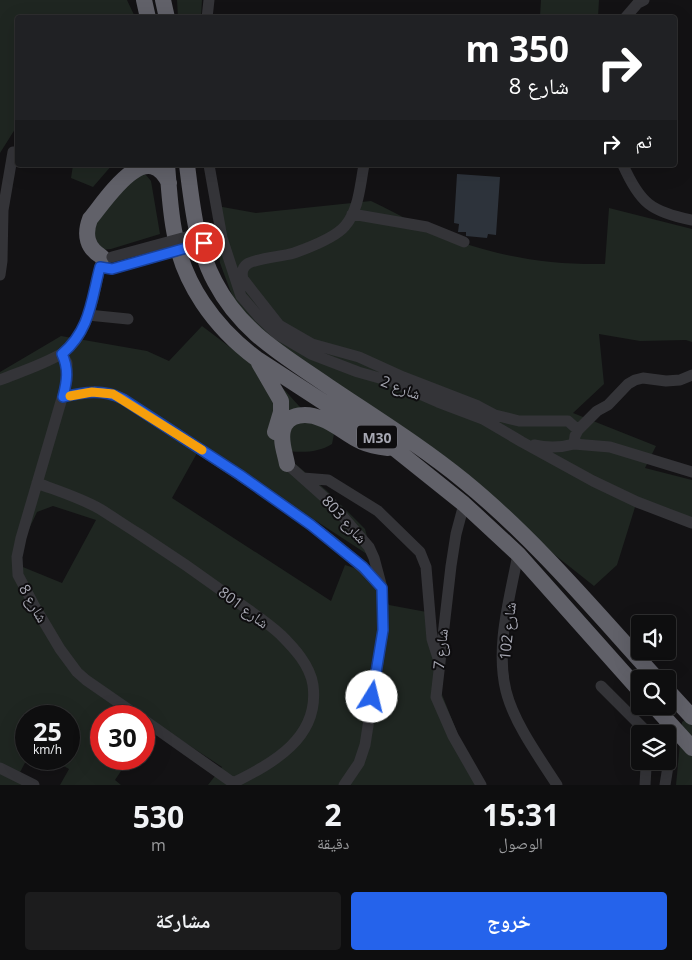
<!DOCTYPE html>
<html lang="ar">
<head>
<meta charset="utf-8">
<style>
	body { margin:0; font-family:"Open Sans","Noto Naskh Arabic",sans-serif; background:#1c1c1d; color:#f1f3f6; direction:rtl; height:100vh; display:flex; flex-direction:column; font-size:19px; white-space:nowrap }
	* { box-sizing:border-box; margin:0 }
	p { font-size:16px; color:#9b9c9e }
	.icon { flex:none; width:28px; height:28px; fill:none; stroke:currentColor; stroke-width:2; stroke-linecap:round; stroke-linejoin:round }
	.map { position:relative; height:785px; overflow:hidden; direction:ltr }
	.panel { display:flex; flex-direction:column; background:#0e0e0f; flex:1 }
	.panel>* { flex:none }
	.banner { position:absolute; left:15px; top:15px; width:662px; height:152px; border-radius:5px; box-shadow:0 5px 20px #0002,0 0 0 1px #2e2e2f; direction:rtl; background:#202124; color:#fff; overflow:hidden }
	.controls { position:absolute; left:631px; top:615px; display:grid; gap:10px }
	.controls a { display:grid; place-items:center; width:45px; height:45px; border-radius:5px; background:#0e0e0f; box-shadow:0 5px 20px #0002,0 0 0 1px #2e2e2f; font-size:25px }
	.speed { position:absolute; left:15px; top:705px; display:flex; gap:10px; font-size:25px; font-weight:700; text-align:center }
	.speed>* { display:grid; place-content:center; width:65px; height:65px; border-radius:50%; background:#0e0e0f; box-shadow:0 5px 20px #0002,0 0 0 1px #2e2e2f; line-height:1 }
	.speed small { font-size:12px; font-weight:400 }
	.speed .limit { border:8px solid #d22; background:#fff; color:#111 }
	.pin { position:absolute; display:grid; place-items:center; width:42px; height:42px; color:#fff; margin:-21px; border:2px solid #fff; border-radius:50%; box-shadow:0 1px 5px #0007 }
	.me { position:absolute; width:55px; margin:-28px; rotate:9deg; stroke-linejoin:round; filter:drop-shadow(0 0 4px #0008) }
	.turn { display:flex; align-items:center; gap:18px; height:105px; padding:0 25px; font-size:22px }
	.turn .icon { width:65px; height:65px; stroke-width:2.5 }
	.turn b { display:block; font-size:35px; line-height:42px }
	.then { display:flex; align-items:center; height:48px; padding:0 25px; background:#0003; gap:10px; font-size:19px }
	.eta { display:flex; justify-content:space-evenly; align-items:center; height:85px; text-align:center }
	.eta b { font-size:30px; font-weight:700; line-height:35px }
	.button { display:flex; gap:10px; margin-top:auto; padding:10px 25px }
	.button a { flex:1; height:58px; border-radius:5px; background:#2563eb; color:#fff; font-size:20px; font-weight:700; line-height:58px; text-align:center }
	.button a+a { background:#1c1c1d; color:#f1f3f6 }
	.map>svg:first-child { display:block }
</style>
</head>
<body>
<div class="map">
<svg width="692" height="785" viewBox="0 0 692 785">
	<rect width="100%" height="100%" fill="#131214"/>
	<path fill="#1f2621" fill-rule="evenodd" d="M0,0H127L135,17L18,18L17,126L0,153Z
		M177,0H202L201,17H178Z
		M541,0H599L598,17H540Z
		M73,165H112L93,187L71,178Z
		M139,173L146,175L151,181L160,234L111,249L101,250L90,226Z
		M371,201C400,215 428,231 458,241C505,258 554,265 605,264L609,208L692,229V342L686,340L640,341L599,334L604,384L573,413L656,446L645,468L692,480V519L636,504L617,565L594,586L440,464L282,356L236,303L230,290L220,263L216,235L217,206L256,213Z
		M202,326L280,385L299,406L334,434L332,444C316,454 296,453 278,449L326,490L365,529L373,558L201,446L172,498L331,601L345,565L374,574L389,605L432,613L441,692L478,785H208L222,767L152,721L144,734V716H101V759H129L115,780L121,785H60L69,769L51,759H69V716H26L27,759L17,778L29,785H0V372L61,336L147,351L169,361ZM53,506L96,520L62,583L13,563L37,512Z
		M692,714V785H676L682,722Z"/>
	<path fill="#2d333b" d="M457,174L500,177L496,235L488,234L487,238L466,236V232H458L459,224L454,223Z"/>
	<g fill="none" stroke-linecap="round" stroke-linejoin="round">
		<path stroke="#343438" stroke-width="11" d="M207,18L209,0
			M625,18L638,3L644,0
			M209,165L222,238L241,296L259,317L277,334L311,354L358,372L390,381L438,402L483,419L522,442L593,481L637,502L692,523
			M364,165C360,185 359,210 345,226C336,237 308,248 294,253C280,257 263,257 249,263C243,266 241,272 243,279L279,325L312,344L359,357L403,377L478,406L495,415L519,421H568L578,430L575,436L574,444C560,448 548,448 534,445
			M623,165C640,203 651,212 692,220
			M352,214L427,227L464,242
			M0,275L2,261L3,210L13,152
			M88,315L128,319
			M62,354L67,363V381L21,538L17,557L18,575L35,607L60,649L77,672L86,680L138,716
			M0,380C20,372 42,365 61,354C90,337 95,288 102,257L108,258
			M63,397C84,392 103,389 123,399C173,432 224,464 273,498C312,525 350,552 382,588
			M578,430L597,411L608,405L628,384L635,380L643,378L666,381L680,380L692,375
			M574,444L610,447L692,472
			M287,464L333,505L369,547L374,558L382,588L383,630L365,745L359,763L344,785
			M303,478L328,480L378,511L420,552L426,567L432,639L438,658
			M37,483C58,491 81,498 100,509C113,517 126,526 139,534C170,554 202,576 232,598C248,610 266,621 281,635C294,648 310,665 313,685C320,738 273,763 233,783
			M464,504L456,534L451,566L436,697L453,736L481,785
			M518,554C510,598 495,646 506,691C514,723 539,757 557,785
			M601,686L649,734
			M144,720L236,785
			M663,734L666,720
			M0,768L34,785
			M645,785L646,768L649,761
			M665,785L670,754"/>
		<path stroke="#616169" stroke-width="16" d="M144,0L148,18
			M163,0L167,18
			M167,165C169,187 170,209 174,230C182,283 215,328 257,359L394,448L464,504L518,554L640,691
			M187,165C192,204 196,247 215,282C241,332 283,355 328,386C374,417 421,446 464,481C535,539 595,611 657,679
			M102,257C87,248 84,235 90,219C106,200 146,136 169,183
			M259,363L281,401V412L275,432
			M287,464C285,453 280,441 283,430C287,412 309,413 322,419C336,424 348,436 362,442C371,446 379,447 388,448
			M668,691L692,717
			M654,706L692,748"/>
		<path stroke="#343438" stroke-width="11" d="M112,257L201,233
			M112,269L204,243"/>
	</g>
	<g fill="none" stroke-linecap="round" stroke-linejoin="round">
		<g stroke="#184099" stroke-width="12">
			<path id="route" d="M204,243L112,269L100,267C91,301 90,330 62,354C69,369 67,381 63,397C84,392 103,389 123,399L240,475L311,525L363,567L382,588L383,630L372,697"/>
		</g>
		<use href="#route" stroke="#2563eb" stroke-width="9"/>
		<path stroke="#f59e0b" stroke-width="9" d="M70,396L92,392L113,394L202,450"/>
	</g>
	<g text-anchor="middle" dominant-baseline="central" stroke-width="4" stroke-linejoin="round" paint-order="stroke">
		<rect fill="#0e0d0f" stroke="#787981" stroke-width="1" x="357" y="425.5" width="40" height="23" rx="4"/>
		<g font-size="14" font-weight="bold" fill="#a6a7b2">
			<text x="377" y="437">M30</text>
		</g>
		<g font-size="15" fill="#a6a7b2" stroke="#0e0d0f">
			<text transform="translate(401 387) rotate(21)">شارع 2</text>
			<text transform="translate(345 519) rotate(48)">شارع 803</text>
			<text transform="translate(34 603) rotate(60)">شارع 8</text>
			<text transform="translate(244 607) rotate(37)">شارع 801</text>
			<text transform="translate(507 631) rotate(-84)">شارع 102</text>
			<text transform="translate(440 649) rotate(-84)">شارع 7</text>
		</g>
	</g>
</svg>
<div class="controls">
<a><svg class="icon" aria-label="sound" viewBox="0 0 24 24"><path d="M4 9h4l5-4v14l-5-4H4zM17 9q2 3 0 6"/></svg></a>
<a><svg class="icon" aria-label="search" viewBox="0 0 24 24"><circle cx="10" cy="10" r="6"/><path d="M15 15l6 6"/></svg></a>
<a><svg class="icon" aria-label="layers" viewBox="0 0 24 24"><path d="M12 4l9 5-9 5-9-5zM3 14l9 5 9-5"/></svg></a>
</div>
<div class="speed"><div>25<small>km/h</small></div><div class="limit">30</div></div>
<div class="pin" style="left:204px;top:243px;background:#d93025"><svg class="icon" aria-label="arrive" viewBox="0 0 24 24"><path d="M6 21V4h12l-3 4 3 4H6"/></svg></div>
<svg class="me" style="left:372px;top:697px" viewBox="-20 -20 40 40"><circle r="19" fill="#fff"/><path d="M0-13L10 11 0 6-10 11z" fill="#2563eb"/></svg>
<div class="banner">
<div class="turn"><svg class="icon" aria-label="right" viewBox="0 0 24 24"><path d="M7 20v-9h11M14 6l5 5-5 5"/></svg><div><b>350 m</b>شارع 8</div></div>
<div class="then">ثم<svg class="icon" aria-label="right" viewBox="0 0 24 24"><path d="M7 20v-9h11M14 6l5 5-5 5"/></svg></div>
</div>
</div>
<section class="panel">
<div class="eta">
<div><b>15:31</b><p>الوصول</p></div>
<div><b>2</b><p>دقيقة</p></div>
<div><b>530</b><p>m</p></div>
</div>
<div class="button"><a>خروج</a><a>مشاركة</a></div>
</section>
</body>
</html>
